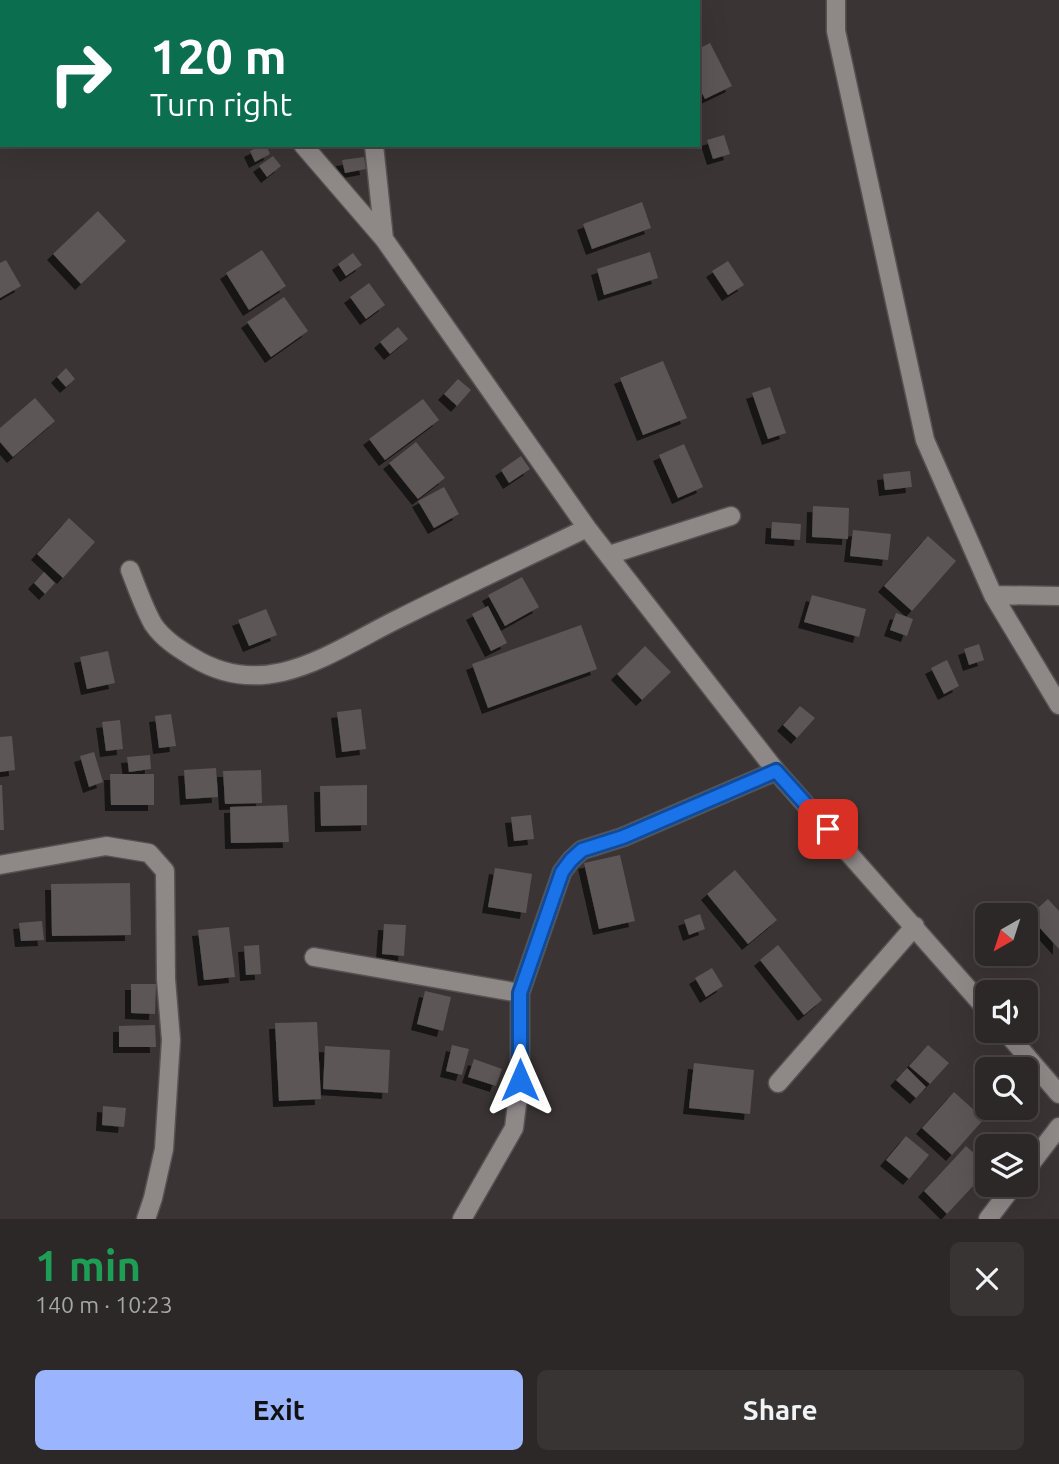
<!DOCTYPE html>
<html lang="en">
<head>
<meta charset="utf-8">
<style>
	body { margin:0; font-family:Ubuntu,sans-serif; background:#383433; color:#f1f3f6; height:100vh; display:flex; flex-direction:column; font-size:26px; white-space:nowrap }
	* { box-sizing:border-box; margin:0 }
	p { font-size:23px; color:#a6a6a7 }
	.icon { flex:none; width:38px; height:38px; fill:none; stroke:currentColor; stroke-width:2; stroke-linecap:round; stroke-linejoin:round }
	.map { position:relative; height:1219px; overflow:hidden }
	.details { display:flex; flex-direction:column; background:#2c2827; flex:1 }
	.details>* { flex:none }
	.hud { position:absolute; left:0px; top:0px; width:700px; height:147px; box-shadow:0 7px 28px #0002,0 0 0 2px #484444; background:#0b6e4f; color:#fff; overflow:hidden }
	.needle { width:46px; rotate:219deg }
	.fabs { position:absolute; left:975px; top:903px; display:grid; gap:14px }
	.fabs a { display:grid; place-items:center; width:63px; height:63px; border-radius:10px; background:#2c2827; box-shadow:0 7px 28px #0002,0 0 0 2px #484444; font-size:35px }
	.pin { position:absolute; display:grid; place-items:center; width:60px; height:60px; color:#fff; margin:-30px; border-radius:14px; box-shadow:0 4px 10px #0006 }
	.me { position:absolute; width:77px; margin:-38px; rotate:0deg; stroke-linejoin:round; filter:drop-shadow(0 0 5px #0008) }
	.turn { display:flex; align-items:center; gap:24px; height:147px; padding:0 35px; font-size:32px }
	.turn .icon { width:91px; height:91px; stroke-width:2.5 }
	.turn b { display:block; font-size:49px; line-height:60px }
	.round { display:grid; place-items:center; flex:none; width:74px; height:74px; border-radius:10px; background:#383433 }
	.head { display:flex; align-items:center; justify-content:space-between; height:119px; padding:0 35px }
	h1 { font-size:42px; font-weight:600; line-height:52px; color:#1e9e55 }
	.action { display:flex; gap:14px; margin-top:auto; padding:14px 35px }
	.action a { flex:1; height:80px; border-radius:10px; background:#9ab5fd; color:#111; font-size:28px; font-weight:600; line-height:80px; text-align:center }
	.action a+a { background:#383433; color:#f1f3f6 }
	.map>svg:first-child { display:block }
</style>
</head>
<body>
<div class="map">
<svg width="1059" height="1219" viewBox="0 0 1059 1219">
	<defs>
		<filter id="shadow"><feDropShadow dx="-6" dy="6" stdDeviation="0" flood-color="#0009"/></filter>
	</defs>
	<rect width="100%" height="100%" fill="#3a3534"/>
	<path fill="#5b5657" filter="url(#shadow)" d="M710,43L732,86L705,99L698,85V49Z
		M724,135L730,154L713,159L707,140Z
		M262,145H266L270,154L255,162L250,151Z
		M273,156L281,166L267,177L259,166Z
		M364,157L366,169L345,173L342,160Z
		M642,202L651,228L592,249L583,224Z
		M98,211L126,241L81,284L53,254Z
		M262,250L286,286L249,310L226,273Z
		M650,252L658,278L604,295L597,269Z
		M353,253L362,265L346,276L338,264Z
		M6,260L21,286L0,298V263Z
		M728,261L744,285L728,295L712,271Z
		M369,283L385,305L366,319L350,297Z
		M284,297L308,331L271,357L247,322Z
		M398,327L408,339L390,354L380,342Z
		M663,361L687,418L643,435L620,378Z
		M66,368L75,379L66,387L57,377Z
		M458,379L471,390L457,406L444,394Z
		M770,387L786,433L768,439L752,393Z
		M35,398L55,421L13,457L0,442V428Z
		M423,399L439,420L385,460L369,439Z
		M416,442L445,478L418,499L389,463Z
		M684,444L703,487L678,498L659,455Z
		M521,456L530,469L509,483L501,470Z
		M910,471L912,487L885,490L883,474Z
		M444,487L459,514L434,528L418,501Z
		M813,506L849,508L848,539L812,537Z
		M69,518L95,542L63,578L37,554Z
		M772,522L801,524L800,540L771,538Z
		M853,530L891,534L888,560L850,556Z
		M928,536L956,561L912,611L884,586Z
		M44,572L55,583L45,594L34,583Z
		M522,577L539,607L505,626L488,595Z
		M812,595L866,609L859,637L804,622Z
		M488,606L507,643L491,651L472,614Z
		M266,609L277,635L249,646L238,620Z
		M896,613L913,619L907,636L890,630Z
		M581,625L597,669L488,708L472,664Z
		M979,644L984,660L969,665L964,649Z
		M645,646L671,672L642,700L617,674Z
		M108,651L115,683L87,689L80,657Z
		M947,660L959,686L944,694L931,668Z
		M800,706L815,718L797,738L783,725Z
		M361,709L366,749L342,752L337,712Z
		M171,714L176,746L159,748L155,716Z
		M120,720L123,749L106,751L102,722Z
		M12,736L15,770L0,772V737Z
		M94,752L103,782L89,787L80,756Z
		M150,755L151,769L129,772L127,757Z
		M216,768L218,797L186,799L184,770Z
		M261,770L262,803L225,804L223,771Z
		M110,774H154V805H111Z
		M0,785H2L4,830H0Z
		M367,785V825L321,826L320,786Z
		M287,805L289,842L231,843L230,807Z
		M531,815L534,839L514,841L511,817Z
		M620,855L635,921L599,929L584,863Z
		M495,868L532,874L526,913L488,907Z
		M735,870L777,920L748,944L707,894Z
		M130,883L131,935L52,936L51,884Z
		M1048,899L1059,911V949L1029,916Z
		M700,914L705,929L689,935L684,920Z
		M42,921L44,940L21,941L19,923Z
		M384,924L406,925L404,956L382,954Z
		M229,927L235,977L204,980L198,930Z
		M259,945L261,974L246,975L244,946Z
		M778,945L822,1000L804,1015L760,960Z
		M712,968L723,986L706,997L695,978Z
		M131,984H156L155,1014L131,1013Z
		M425,991L451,997L443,1031L417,1024Z
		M317,1022L321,1099L279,1101L275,1023Z
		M155,1025L156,1047H119V1026Z
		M452,1045L469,1049L462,1075L446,1071Z
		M928,1045L949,1063L930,1084L909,1066Z
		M325,1046L390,1050L388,1093L323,1089Z
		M474,1059L502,1069L496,1086L468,1077Z
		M694,1063L754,1070L750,1114L689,1108Z
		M907,1068L926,1087L916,1098L896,1080Z
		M954,1092L984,1119L952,1155L922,1128Z
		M103,1106L126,1108L124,1127L102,1125Z
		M906,1136L929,1155L909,1179L886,1160Z
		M966,1146L987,1165V1171L947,1214L924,1191Z"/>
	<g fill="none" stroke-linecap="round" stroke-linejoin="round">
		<g stroke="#565251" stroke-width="21">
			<path id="minor" d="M185,0L186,2
				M363,0V2
				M836,0V31L925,440L993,595L1059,705
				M137,2L138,0
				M0,122L2,121
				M303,145L384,239L587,528L776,771L987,1010
				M374,145L384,239
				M609,555L731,516
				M130,570C137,588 144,608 153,624C163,639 179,649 194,658C268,703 334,650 400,618C462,587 525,558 587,528
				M993,595L1059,596
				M0,865L106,846L149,853L165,871L166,979L171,1040L164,1149L153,1198L146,1219
				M314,957L520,993
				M1005,1031L1059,1094
				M778,1083L915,926
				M1026,1170L1059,1127
				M462,1219L514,1128L520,1080V993L562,872L571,860L582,850L623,837L776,771
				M988,1219L1014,1185"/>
		</g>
		<use href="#minor" stroke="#8e8887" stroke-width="18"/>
	</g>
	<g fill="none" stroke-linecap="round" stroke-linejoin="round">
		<g stroke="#114b97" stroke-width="18">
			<path id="route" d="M520,1080V993L562,872L571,860L582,850L623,837L776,771L828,829"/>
		</g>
		<use href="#route" stroke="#1a73e8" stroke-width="12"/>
	</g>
</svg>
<div class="fabs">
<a><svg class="needle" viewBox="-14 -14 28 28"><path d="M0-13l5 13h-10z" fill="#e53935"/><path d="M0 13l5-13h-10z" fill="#a6a6a7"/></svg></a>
<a><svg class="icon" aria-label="sound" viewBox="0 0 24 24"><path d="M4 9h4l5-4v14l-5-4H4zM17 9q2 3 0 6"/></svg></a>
<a><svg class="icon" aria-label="search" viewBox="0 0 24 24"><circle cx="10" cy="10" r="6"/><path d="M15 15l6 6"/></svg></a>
<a><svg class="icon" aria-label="layers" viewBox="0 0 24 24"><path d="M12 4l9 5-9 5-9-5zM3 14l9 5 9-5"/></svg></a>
</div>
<div class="pin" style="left:828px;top:829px;background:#d93025"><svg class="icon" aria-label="arrive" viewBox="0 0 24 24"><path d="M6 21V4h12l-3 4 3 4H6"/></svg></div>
<svg class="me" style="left:520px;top:1080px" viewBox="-20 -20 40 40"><path d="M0-17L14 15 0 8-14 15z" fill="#1a73e8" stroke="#fff" stroke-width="4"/></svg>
<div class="hud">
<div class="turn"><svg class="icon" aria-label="right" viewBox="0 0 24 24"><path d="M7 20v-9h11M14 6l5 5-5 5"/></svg><div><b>120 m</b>Turn right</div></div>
</div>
</div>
<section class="details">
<div class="head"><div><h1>1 min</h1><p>140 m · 10:23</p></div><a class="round"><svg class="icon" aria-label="close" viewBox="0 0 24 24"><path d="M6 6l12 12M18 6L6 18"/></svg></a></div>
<div class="action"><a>Exit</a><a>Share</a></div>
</section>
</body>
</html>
